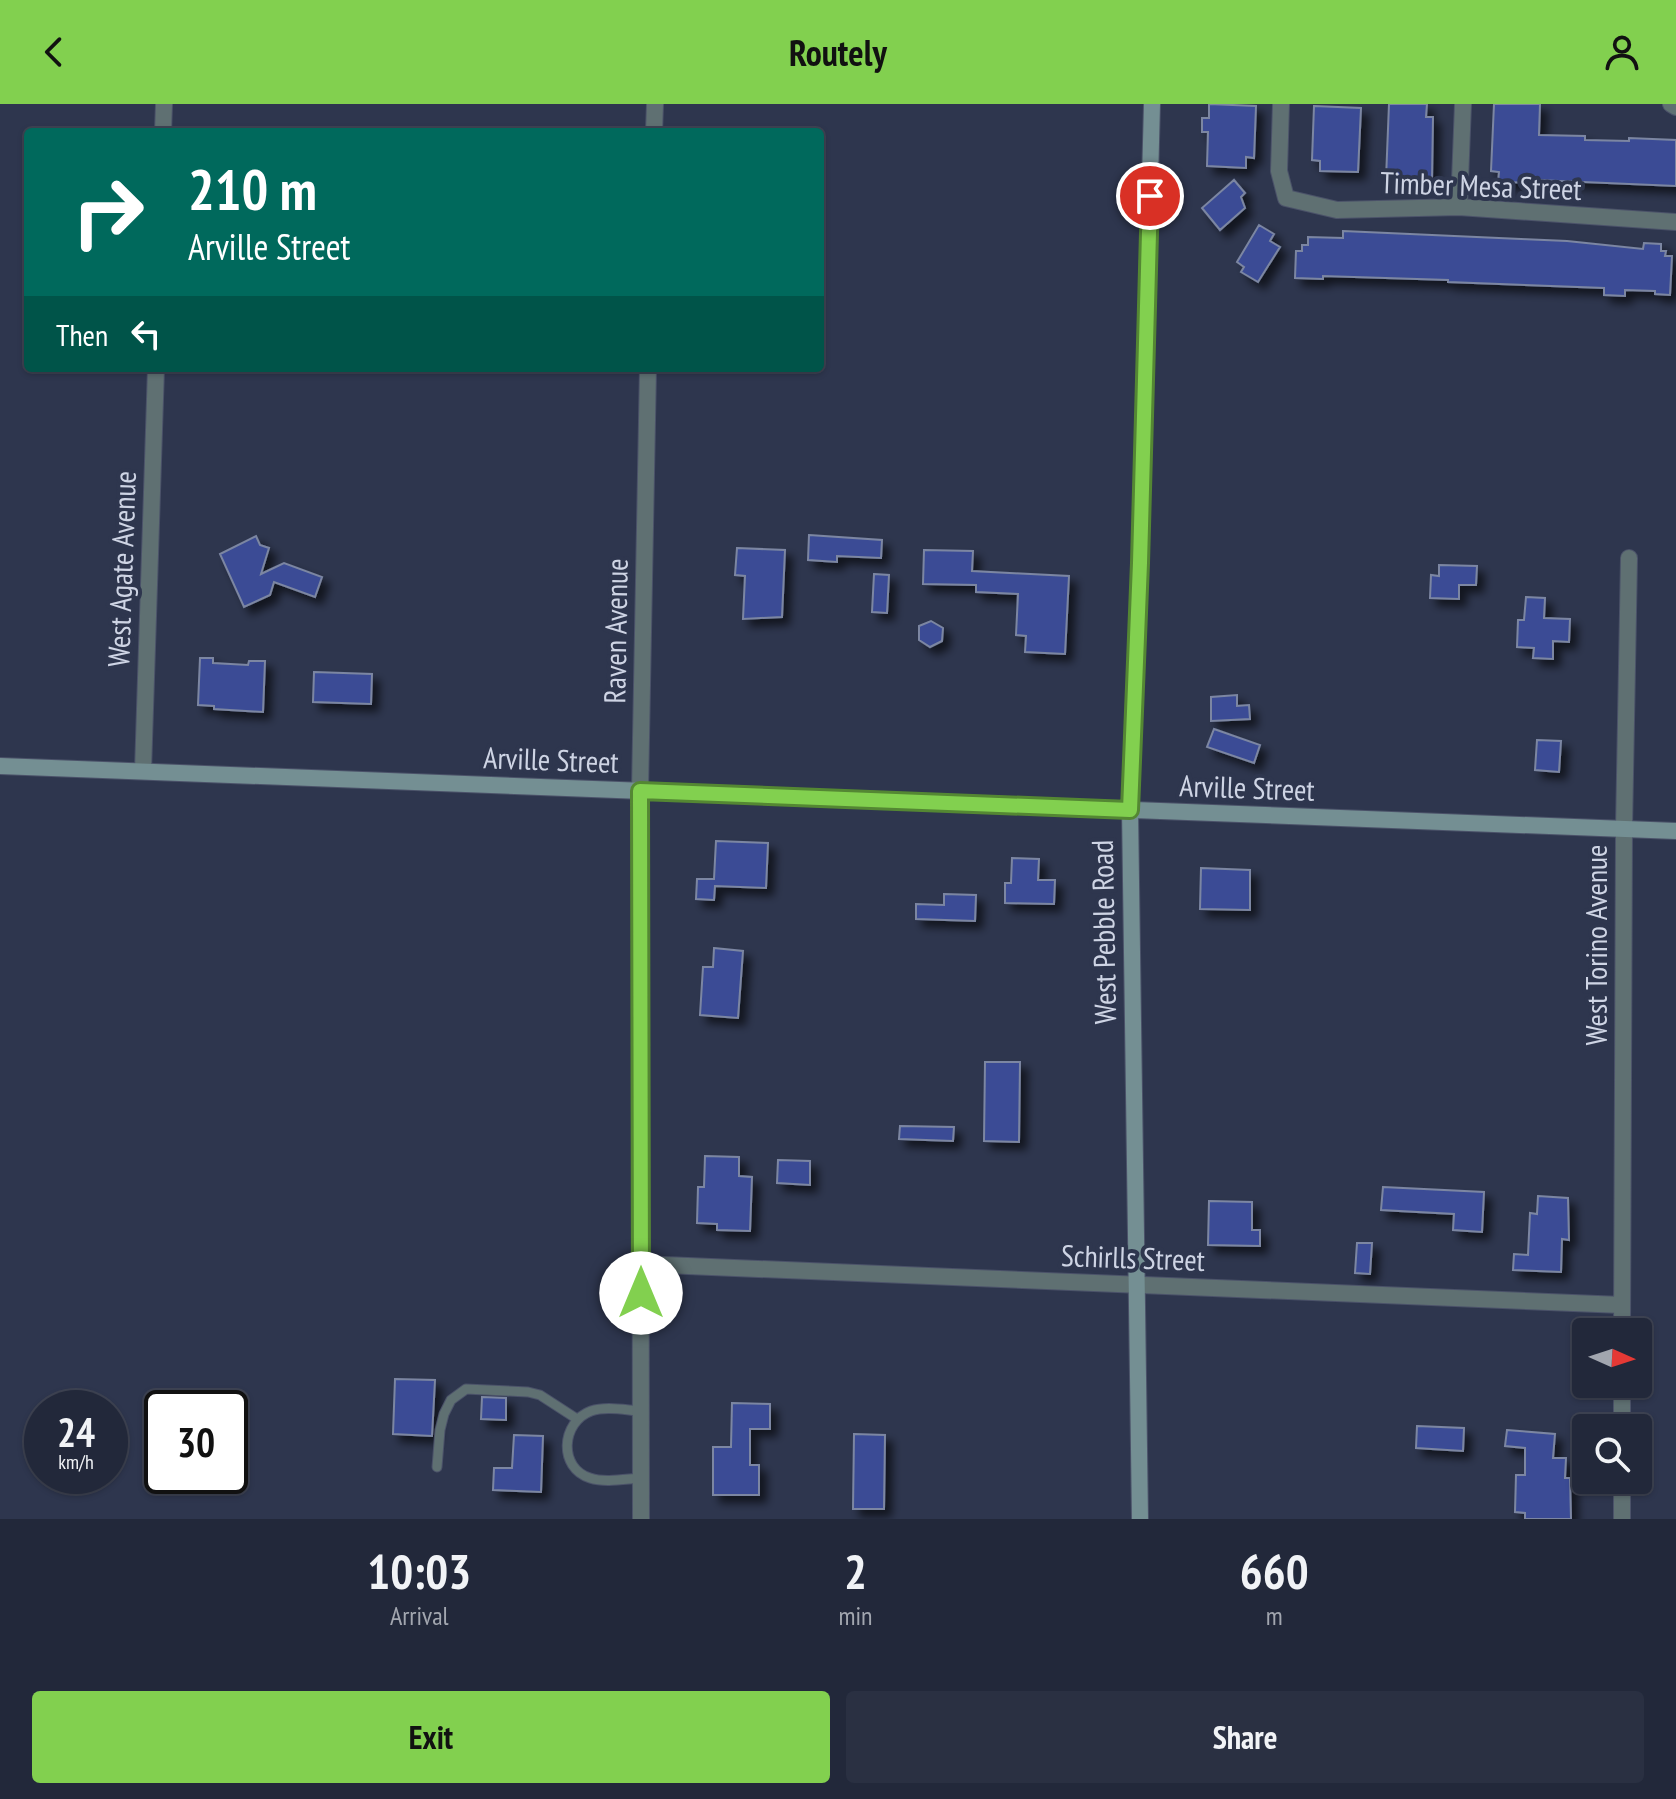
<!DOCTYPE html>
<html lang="en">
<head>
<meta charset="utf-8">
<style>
	body { margin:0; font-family:"PT Sans Narrow",sans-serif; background:#2a3042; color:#f1f3f6; height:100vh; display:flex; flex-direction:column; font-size:30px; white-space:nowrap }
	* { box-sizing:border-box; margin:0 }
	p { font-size:26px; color:#a2a6af }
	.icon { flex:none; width:44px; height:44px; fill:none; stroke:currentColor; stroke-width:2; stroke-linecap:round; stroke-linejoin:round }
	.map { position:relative; height:1415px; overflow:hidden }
	.drawer { display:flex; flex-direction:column; background:#22283a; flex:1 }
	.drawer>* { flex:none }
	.top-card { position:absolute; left:24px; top:24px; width:800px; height:244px; border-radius:8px; box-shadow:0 2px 6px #0004,0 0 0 2px #3f4454; background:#00695c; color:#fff; overflow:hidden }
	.needle { width:52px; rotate:93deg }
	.buttons { position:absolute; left:1572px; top:1214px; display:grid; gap:16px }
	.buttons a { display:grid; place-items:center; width:80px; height:80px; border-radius:8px; background:#22283a; box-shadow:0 2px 6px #0004,0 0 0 2px #3f4454; font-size:40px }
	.speed { position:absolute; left:24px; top:1286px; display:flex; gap:16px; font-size:40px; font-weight:700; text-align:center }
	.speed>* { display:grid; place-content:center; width:104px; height:104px; border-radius:50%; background:#22283a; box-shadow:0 2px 6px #0004,0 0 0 2px #3f4454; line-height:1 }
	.speed small { font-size:20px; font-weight:400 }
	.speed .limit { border:4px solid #111; border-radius:12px; background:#fff; color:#111 }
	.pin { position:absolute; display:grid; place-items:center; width:68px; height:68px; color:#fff; margin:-34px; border:4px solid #fff; border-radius:50%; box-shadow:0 2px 8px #0007 }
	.me { position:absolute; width:88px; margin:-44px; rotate:0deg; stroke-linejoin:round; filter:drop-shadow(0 0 6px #0008) }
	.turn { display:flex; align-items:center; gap:28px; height:168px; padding:0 32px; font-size:36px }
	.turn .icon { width:104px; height:104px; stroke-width:2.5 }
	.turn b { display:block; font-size:56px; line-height:68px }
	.then { display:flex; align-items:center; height:76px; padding:0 32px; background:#0003; gap:16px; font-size:30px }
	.eta { display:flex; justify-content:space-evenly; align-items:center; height:136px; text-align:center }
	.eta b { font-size:48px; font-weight:800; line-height:56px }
	.action { display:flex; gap:16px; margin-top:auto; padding:16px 32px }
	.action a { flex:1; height:92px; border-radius:8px; background:#82d04f; color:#111; font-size:32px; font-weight:800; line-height:92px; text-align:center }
	.action a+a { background:#2a3042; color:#f1f3f6 }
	header { display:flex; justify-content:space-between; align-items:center; height:104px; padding:0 32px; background:#82d04f; color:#111; font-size:36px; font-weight:800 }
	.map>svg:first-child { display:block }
</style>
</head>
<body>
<header><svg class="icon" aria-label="back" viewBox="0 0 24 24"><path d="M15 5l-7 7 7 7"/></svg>Routely<svg class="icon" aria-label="person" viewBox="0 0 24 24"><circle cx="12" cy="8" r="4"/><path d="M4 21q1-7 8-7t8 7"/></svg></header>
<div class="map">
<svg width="1676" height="1415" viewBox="0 0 1676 1415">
	<defs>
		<filter id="shadow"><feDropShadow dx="7" dy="7" stdDeviation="4" flood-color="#0009"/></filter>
	</defs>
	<rect width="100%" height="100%" fill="#2e364e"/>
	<path fill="#3a4c95" stroke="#7c86a2" stroke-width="2" filter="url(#shadow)" d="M1209,0L1256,2L1254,54L1246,53V64L1207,62L1208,28H1202V14H1209Z
		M1389,0H1427L1426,13H1433L1432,76L1386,75Z
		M1494,0H1540L1539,31L1585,32V36L1629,37V34L1676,36V82L1537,76V79L1498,78L1499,68L1491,67Z
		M1314,2L1361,4L1358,68L1320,67V57L1312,56Z
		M1234,76L1245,89L1241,93L1245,104L1220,126L1202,104Z
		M1259,121L1274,130L1270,137L1280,143L1258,178L1241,168L1244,163L1237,158Z
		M1343,127L1567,137L1643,145L1644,139L1661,140V147H1666L1665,152H1672L1670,191L1655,190V187L1625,186V192L1604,191V184L1448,178V176L1323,172V175L1295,174L1296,147H1302V141H1308V133L1343,134Z
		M809,431L882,436L881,454L837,452V458L808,456Z
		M256,432L260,441L269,444L261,470L284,459L322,473L315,493L274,478L270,491L244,503L220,450Z
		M737,444L785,446L782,513L743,515L745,472L735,471Z
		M924,446L973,447L972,467L1069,472L1065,550L1025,548L1026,532L1016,531L1018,490L976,488V481L923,480Z
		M1439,461L1477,462L1476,481H1459V495L1430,494L1431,471L1439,472Z
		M874,470L889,471L887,509L872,508Z
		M1526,493L1545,494L1544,514L1570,515L1569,538L1553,537V555L1533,554L1534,544L1517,543L1518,516H1524Z
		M931,517L943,524L942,537L930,543L919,536V522Z
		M200,554H213V559L248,561L249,557H265L263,608L214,605V602L198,601Z
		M314,568L372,570L371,600L313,598Z
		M1237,591V602L1249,601L1250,615L1211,617V593Z
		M1214,625L1260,641L1254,659L1207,643Z
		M1537,636L1561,637L1559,668L1535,666Z
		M716,737L768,739L766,784L715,782L714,796L696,795L697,775H714Z
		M1012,754L1039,755L1038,776H1055L1054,800L1005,799V779H1011Z
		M1201,764L1250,766V806L1200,805Z
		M944,790L976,791L975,817L916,815V800L944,801Z
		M714,844L743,847L738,914L700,911L703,863H713Z
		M985,958H1020L1019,1038L984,1037Z
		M900,1022L954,1023L953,1037L899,1035Z
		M705,1052L739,1053V1072L752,1073L750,1127L717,1126V1120L697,1119L698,1083H704Z
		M778,1056L810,1057V1081L777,1079Z
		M1383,1083L1484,1088L1482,1128L1453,1126L1454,1110L1381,1106Z
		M1538,1092L1568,1094L1569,1136L1562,1135L1561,1168L1513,1166L1514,1150L1528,1151L1530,1109L1537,1110Z
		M1209,1097L1252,1098V1126H1260V1142L1208,1141Z
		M1357,1139H1372L1370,1170L1355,1169Z
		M395,1275L435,1276L432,1332L393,1330Z
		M482,1293L506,1294V1316L481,1315Z
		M732,1299L770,1300V1325H750V1361H759V1391H713V1343H731Z
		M1417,1322L1464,1324L1463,1347L1416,1344Z
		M1507,1326L1555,1330L1553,1354H1566L1565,1374H1570L1571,1415H1525V1409L1515,1408L1516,1371H1525V1344L1505,1342Z
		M854,1330L885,1331L884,1405H853Z
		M514,1331L543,1332L541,1388L493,1386L494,1364H512Z"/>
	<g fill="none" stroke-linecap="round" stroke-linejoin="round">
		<g stroke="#4b5269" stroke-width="11">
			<path id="lane" d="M437,1363L440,1326L444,1310L451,1296L466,1285L528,1288L540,1291L577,1315
				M640,1374C625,1375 605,1379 590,1374C558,1364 561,1318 591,1307C606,1302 625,1306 641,1307"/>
		</g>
		<g stroke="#4b5269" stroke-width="18">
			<path id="street" d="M1281,0L1279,67L1286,94L1337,106L1459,103L1676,118
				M1671,0L1676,3
				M163,28L164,0
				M654,28L655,0
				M1459,103L1463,0
				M143,667L156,264
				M641,1160L1622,1201
				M1622,1228L1624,725L1629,454
				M1622,1280V1324
				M1622,1376V1415
				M641,1415L640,687L648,264"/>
		</g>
		<g stroke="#4b5269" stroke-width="18">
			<path id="secondary" d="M0,662L1676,727
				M1140,1415L1130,706L1140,459L1152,0"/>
		</g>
		<use href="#lane" stroke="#5f7072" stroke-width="9"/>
		<use href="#street" stroke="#5f7072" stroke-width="16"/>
		<use href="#secondary" stroke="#748f93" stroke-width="16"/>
	</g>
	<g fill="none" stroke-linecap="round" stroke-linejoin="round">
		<g stroke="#548733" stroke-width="20">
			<path id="route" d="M641,1189L640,687L1130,706L1140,459L1150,92"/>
		</g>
		<use href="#route" stroke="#82d04f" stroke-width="14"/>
	</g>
	<g text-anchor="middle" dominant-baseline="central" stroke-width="8" stroke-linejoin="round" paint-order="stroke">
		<g font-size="30" fill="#ced4e4" stroke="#2e364e">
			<text transform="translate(1481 81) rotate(2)">Timber Mesa Street</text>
			<text transform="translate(121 465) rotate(-88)">West Agate Avenue</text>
			<text transform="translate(615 527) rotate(-89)">Raven Avenue</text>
			<text transform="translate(551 655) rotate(2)">Arville Street</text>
			<text transform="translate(1247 683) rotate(2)">Arville Street</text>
			<text transform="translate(1103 828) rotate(-91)">West Pebble Road</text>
			<text transform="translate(1595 841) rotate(-90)">West Torino Avenue</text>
			<text transform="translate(1133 1153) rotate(2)">Schirlls Street</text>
		</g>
	</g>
</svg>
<div class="buttons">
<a><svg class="needle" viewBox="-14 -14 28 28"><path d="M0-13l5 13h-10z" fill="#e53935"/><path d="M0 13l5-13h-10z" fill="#a2a6af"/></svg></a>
<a><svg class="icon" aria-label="search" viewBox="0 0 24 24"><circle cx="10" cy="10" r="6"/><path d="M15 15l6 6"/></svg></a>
</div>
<div class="speed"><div>24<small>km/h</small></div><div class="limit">30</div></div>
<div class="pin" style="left:1150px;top:92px;background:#d93025"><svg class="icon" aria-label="arrive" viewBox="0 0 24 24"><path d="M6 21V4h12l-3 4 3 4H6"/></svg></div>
<svg class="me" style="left:641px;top:1189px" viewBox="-20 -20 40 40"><circle r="19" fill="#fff"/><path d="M0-13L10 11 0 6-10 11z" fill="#82d04f"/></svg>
<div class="top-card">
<div class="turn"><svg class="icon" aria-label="right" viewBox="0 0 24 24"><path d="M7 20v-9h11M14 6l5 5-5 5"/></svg><div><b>210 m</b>Arville Street</div></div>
<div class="then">Then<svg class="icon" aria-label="left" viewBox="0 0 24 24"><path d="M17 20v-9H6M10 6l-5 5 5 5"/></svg></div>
</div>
</div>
<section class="drawer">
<div class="eta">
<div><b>10:03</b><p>Arrival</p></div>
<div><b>2</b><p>min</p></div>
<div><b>660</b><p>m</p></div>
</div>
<div class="action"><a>Exit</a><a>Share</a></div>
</section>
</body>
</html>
